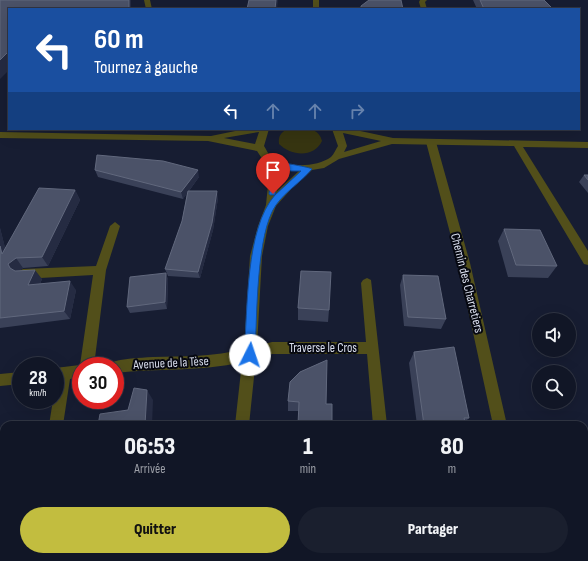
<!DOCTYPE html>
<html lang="fr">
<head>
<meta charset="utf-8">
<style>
	body { margin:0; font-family:"Sofia Sans Condensed",sans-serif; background:#1a1f2e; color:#f1f3f6; height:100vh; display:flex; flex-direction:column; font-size:15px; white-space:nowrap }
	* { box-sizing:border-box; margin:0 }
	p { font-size:13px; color:#9c9fa7 }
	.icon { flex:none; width:22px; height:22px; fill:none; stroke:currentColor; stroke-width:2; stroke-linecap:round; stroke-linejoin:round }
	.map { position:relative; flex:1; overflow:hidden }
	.drawer { position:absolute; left:0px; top:421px; width:588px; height:140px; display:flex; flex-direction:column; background:#111626; border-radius:12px 12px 0 0; box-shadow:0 4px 16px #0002,0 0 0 1px #303543 }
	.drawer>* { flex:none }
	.hud { position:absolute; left:8px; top:8px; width:572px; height:122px; border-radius:0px; box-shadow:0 4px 16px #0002,0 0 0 1px #303543; background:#1a4fa0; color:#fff; overflow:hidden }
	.tools { position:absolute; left:532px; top:313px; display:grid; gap:8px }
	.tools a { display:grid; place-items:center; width:44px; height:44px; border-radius:50%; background:#111626; box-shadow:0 4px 16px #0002,0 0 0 1px #303543; font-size:20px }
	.speed { position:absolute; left:12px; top:357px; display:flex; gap:8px; font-size:20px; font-weight:700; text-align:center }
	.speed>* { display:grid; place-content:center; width:52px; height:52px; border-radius:50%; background:#111626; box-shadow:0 4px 16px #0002,0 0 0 1px #303543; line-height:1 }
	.speed small { font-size:10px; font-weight:400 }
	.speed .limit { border:6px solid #d22; background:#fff; color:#111 }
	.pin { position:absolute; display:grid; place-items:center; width:34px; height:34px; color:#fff; margin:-41px -17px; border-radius:50% 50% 50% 0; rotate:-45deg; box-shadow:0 0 4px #0007 }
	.pin .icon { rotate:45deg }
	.me { position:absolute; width:44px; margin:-22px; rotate:4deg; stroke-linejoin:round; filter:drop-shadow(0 0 3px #0008) }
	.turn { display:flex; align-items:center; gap:14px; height:84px; padding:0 20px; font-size:18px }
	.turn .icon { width:52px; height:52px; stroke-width:2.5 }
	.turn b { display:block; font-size:28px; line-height:34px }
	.lanes { display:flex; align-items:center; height:38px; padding:0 20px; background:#0003; justify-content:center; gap:20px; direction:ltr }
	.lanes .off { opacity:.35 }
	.eta { display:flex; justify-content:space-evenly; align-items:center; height:68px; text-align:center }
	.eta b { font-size:24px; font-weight:800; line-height:28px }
	.action { display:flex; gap:8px; margin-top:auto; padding:8px 20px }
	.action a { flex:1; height:46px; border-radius:24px; background:#c2bd3f; color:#111; font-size:16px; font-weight:800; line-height:46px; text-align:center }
	.action a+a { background:#1a1f2e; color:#f1f3f6 }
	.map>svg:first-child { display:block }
</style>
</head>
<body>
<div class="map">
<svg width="588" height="561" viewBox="0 0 588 561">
	<rect width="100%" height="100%" fill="#171d32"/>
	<path fill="#373511" d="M288,129C301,129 318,125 322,141C314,158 291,156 279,144C278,136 281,132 288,129Z"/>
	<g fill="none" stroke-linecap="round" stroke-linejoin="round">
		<path fill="#524f1a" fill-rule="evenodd" d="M420,0H427L425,2L427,9H421L419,2Z
			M431,139L436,142L470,263L507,425H493L458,263L426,142Z
			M522,557H540L541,561H523Z"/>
		<path fill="#524f1a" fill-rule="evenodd" d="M144,0H150L152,9H146Z
			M313,0H319V9H313Z
			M245,129H269L264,146C266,149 268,154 271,157C285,168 316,168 331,157C334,154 336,149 338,146L332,129H351L393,138L588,142V148L523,147L588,251V265L584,264L514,146L392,144L339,159L324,168L312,170L293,187L276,206L268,226L262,256L257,346L272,342H366L361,283L363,280L367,278L371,280L387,425H373L367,354H272L256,358L249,425H235L242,362C201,372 157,368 115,373V366H109L110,363C123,358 139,358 153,357C184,356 214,357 244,349L250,256L258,226L266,205L270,164L263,160L257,151L208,141L0,138V132L211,136ZM259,132L255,144L224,138ZM343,133L381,141L344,152L347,146ZM279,168L299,171L277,191Z
			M115,222L120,226L106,270L94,366H81V377L70,379L63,425H49L53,400H55V368L80,365L93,275L23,279L19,277L17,274L19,271L23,269L96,266L110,226Z
			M21,372V384L0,386V374Z
			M27,557H45L44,561H26Z
			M218,557H236L235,561H217Z
			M383,557H401V561H383Z"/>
	</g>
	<path fill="#3a4158" d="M473,0H544L553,9H477Z
		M95,170L199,177L189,191L218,198L213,230L200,278L168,276L165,269L182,221L187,193L183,199L98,177Z
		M584,175H588V193L579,182Z
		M75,190L80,200L48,266L23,268L19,271L42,279L40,284L76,290L70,319L0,328V228L5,248Z
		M504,229L557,266L548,278L508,277L498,241Z
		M166,273L168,280L167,309L130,313L127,307Z
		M403,275L446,319L441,329L404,326L400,285Z
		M298,308L329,310L328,322L298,320Z
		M414,352L469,418L465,422L466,425H417L409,363Z
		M327,360L326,404H332V424L342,425H298L299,411H288V401L290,382L300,372Z
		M431,557H493L494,561H431Z"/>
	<path fill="#252b42" d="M129,0H131V9H129Z
		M276,0H278L277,9H275Z
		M8,52L9,54V70L0,79V60Z
		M198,170L199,177L183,199L181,192Z
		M75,190L80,200L48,266L42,257Z
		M217,191L218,198L213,230L200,278L198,272Z
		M0,228L9,263L16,258L23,268L16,273L10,268L2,254L0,246Z
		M35,270L42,279L35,294L28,285Z
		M166,273L168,280L167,309L165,302Z
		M70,281L76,290L70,319L64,311Z
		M147,390L153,400L152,425H145Z
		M0,430L4,432V451L0,468Z
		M144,557H152V561H143Z"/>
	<path fill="#4b5268" stroke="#61687d" d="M0,0H129V9H9V52H8L0,60Z
		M249,0H276L275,9H247Z
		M369,0H401L403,9H361V6Z
		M480,0H544L553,9H484Z
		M97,155L163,161L198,170L181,192L95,170Z
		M584,175H588V180Z
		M39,188L75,190L42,257L16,258L8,264L10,268L15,271L35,270L28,285L70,281L64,311L0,318V246L2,254Z
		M188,191H217L212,223L198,272L165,269L182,221Z
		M504,229L540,230L557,266L516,265Z
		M301,271L331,272L329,310L298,308Z
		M166,273L165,302L127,307L130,277Z
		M403,275L438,276L446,319L408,317Z
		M454,347L469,418H464L466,425H424L414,352Z
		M327,360L326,404H332V424L342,425H298L299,402L288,401L290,382L300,372Z
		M134,388L147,390L145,425H98L100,414L128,410Z
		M90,557H144L143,561H89Z
		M293,557H333L357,558V561H293Z
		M438,557H493L494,561H453V560L439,559Z"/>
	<path fill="#1a73e8" stroke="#114b97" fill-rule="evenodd" d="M275,161C282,163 310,167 312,169C301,182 286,191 276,205C256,233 257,319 255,355L253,358L250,360L246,358L244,355C248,310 245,229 275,195H270L269,194L272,164ZM279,167L291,171H301L275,195Z"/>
	<g text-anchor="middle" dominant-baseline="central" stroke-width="4" stroke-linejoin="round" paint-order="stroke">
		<g font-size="13" fill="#d9deed" stroke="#060811">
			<text transform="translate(467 283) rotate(76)">Chemin des Charretiers</text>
			<text x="323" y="348">Traverse le Cros</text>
			<text transform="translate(171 363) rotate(-3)">Avenue de la Tèse</text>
		</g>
	</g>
</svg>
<div class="tools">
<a><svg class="icon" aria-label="sound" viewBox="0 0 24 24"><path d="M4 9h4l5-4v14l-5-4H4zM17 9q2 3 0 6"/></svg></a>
<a><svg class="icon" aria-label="search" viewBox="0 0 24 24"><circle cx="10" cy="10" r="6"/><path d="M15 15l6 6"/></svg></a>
</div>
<div class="speed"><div>28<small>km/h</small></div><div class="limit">30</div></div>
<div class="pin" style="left:273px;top:194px;background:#d93025"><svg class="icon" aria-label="arrive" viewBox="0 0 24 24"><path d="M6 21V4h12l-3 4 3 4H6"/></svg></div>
<svg class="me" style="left:250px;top:355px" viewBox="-20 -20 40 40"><circle r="19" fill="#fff"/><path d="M0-13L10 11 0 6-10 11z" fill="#1a73e8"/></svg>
<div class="hud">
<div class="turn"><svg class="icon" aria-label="left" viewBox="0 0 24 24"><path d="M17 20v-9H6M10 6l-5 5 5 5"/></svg><div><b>60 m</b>Tournez à gauche</div></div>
<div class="lanes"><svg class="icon" aria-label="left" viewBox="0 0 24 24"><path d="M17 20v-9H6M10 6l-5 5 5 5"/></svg><svg class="icon off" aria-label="ahead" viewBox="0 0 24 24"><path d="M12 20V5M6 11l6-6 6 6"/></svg><svg class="icon off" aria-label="ahead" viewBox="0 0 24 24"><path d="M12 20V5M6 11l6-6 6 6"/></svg><svg class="icon off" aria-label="right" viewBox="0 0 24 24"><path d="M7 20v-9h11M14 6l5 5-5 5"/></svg></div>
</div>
<section class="drawer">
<div class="eta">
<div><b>06:53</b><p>Arrivée</p></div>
<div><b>1</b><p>min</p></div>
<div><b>80</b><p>m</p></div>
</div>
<div class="action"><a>Quitter</a><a>Partager</a></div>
</section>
</div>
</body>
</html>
